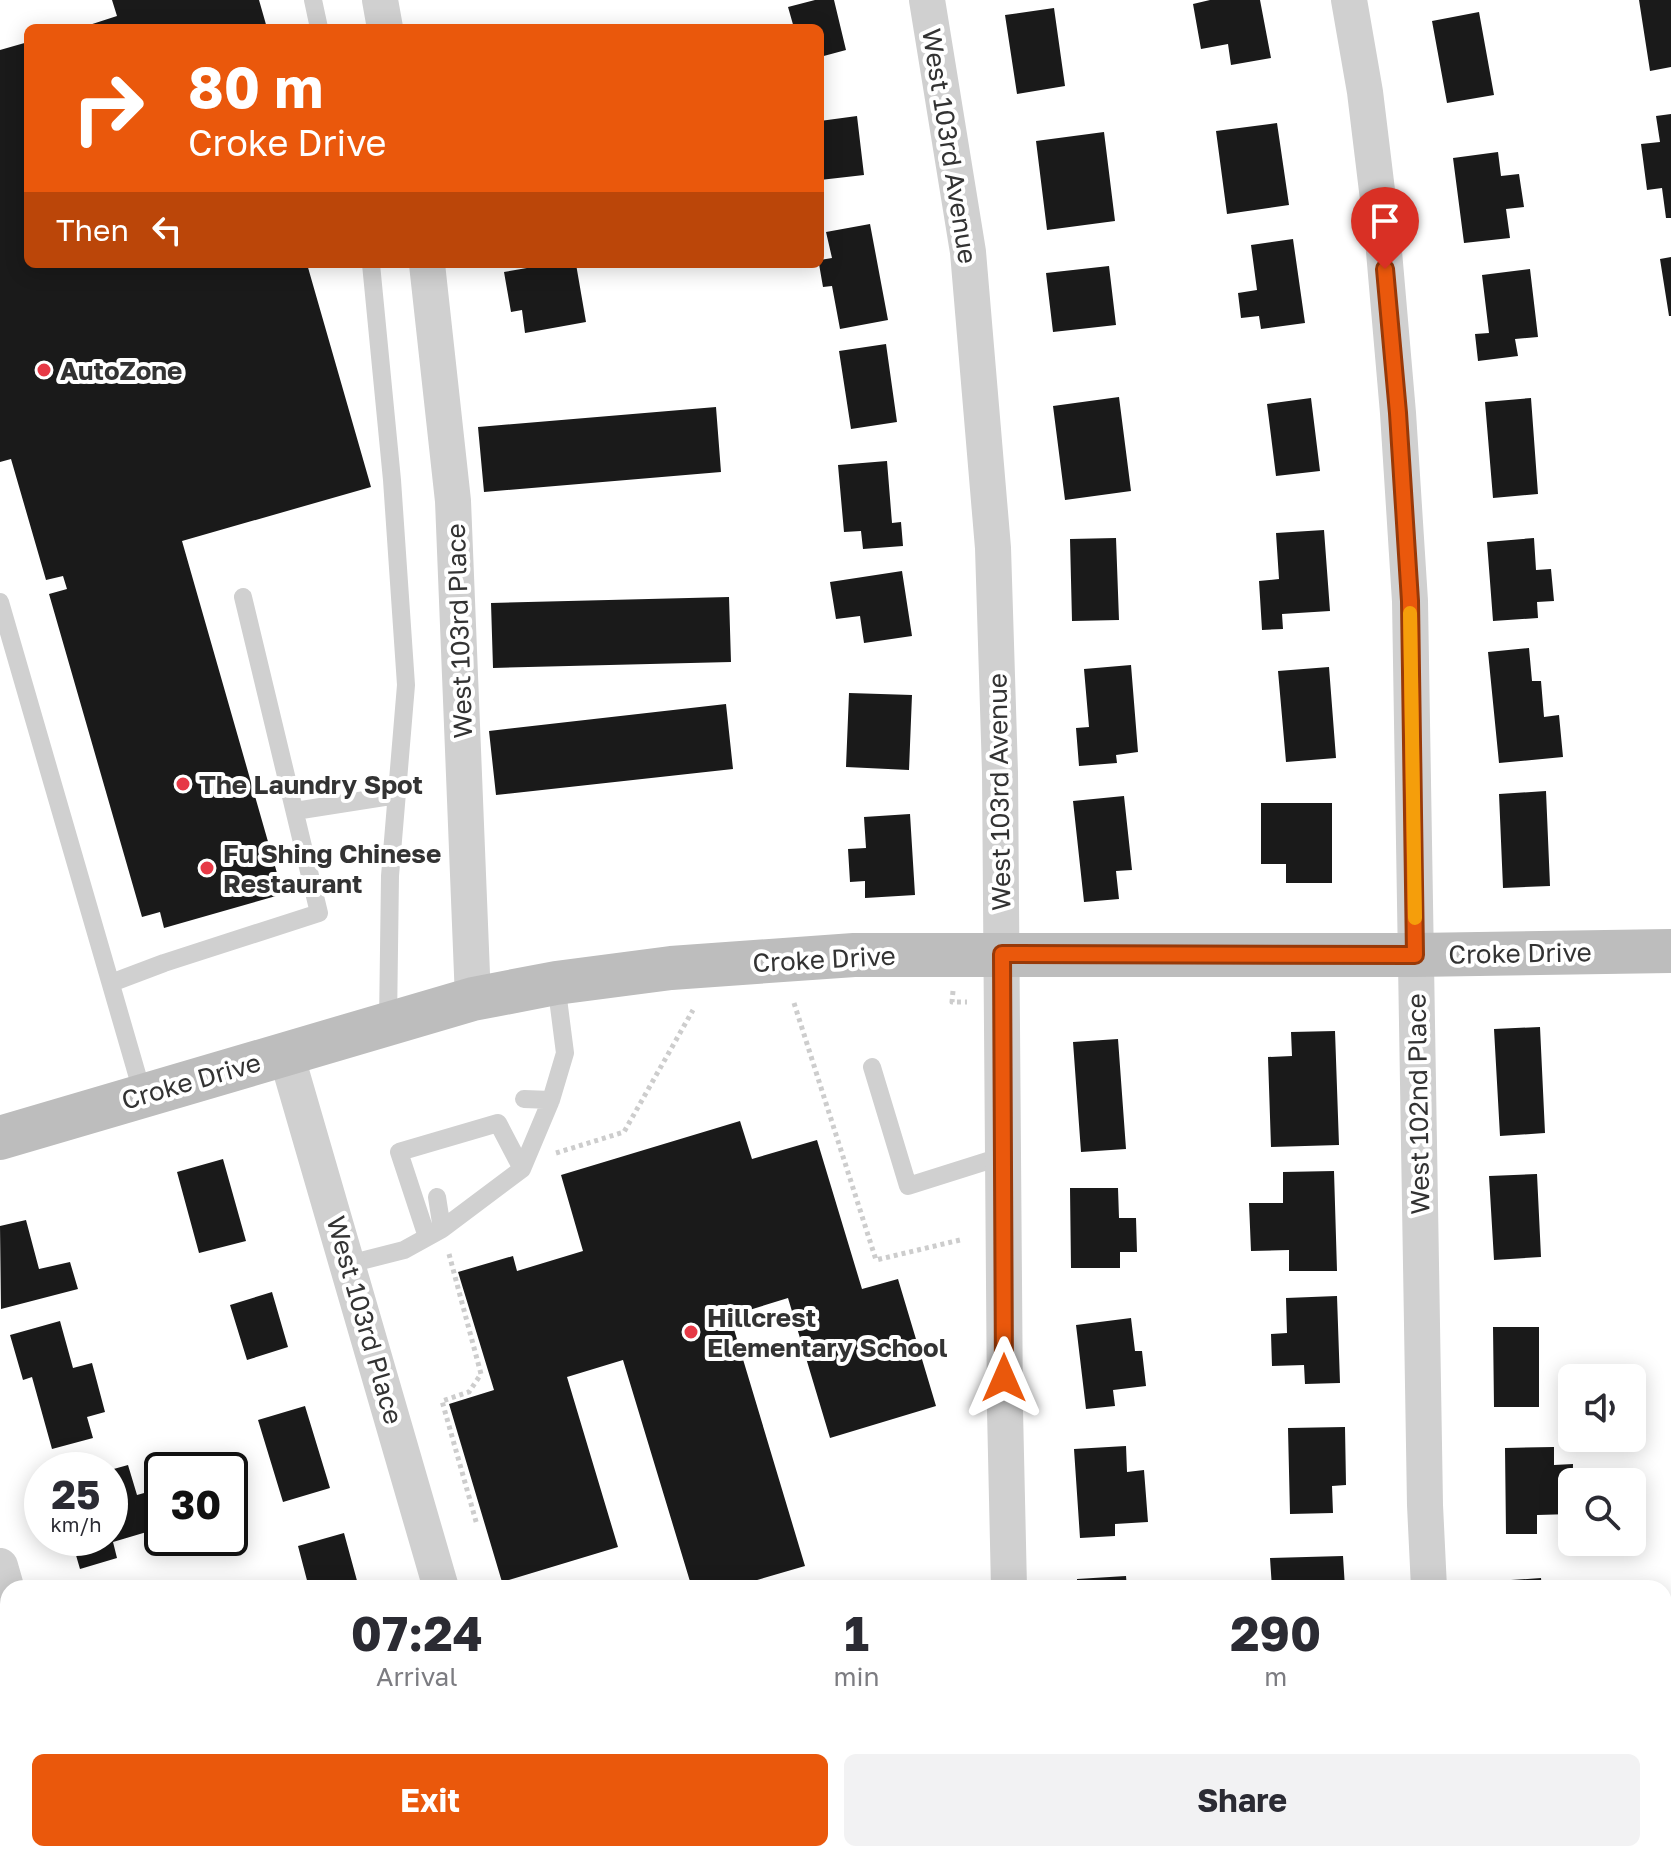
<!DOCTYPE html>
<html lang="en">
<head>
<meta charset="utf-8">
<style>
	body { margin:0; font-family:"Golos Text",sans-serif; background:#f2f2f3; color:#2b2b33; height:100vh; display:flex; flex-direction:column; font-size:30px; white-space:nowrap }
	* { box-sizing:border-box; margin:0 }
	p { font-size:26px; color:#7c7c81 }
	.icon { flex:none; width:44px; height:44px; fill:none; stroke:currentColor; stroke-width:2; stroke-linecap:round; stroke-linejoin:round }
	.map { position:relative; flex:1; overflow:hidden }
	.drawer { position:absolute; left:0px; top:1580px; width:1672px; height:282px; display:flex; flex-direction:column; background:#fff; border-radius:24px 24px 0 0; box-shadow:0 4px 20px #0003 }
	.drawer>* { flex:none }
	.top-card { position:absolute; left:24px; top:24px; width:800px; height:244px; border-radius:12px; box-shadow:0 4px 20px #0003; background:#ea580c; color:#fff; overflow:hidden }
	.fabs { position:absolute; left:1558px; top:1364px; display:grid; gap:16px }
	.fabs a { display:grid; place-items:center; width:88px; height:88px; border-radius:12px; background:#fff; box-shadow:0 4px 20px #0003; font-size:40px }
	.speed { position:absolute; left:24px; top:1452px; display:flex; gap:16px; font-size:40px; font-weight:700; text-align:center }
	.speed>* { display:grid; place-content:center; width:104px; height:104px; border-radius:50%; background:#fff; box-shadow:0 4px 20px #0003; line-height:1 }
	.speed small { font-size:20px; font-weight:400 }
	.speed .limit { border:4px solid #111; border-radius:12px; background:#fff; color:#111 }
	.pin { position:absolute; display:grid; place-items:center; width:68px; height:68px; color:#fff; margin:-82px -34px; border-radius:50% 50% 50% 0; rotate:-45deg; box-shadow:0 0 8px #0007 }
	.pin .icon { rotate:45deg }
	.me { position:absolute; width:88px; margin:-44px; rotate:0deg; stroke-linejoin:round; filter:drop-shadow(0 0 6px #0008) }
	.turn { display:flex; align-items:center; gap:28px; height:168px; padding:0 32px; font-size:36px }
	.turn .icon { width:104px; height:104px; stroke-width:2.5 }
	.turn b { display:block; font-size:56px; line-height:68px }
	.then { display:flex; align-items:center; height:76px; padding:0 32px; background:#0003; gap:16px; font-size:30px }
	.eta { display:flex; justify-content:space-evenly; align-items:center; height:136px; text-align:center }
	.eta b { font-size:48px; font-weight:700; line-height:56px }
	.action { display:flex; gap:16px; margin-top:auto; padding:16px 32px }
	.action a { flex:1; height:92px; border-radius:12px; background:#ea580c; color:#fff; font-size:32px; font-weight:700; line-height:92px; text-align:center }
	.action a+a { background:#f2f2f3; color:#2b2b33 }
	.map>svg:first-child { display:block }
</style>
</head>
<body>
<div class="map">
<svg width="1671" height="1861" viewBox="0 0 1671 1861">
	<rect width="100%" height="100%" fill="#fff"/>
	<path fill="#e6ecdf" d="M566,1854H991L992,1861H568Z"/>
	<path fill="#1a1a1a" d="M112,0H259L267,28H80L117,16Z
		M815,0H834L846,50L820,57V28H794L788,7Z
		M1210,0H1260L1271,58L1231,65L1228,44L1201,49L1193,4Z
		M1639,0H1671V67L1650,71Z
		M1054,8L1065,86L1017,94L1005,15Z
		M1479,12L1494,95L1447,103L1432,21Z
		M28,42V264H307L371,487L182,541L283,894L164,928L160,912L142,917L49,594L67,589L63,576L46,580L11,459L0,462V50Z
		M1671,114V218H1666L1662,188L1647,190L1641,144L1660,142L1656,116Z
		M857,116L864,175L820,180V121Z
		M1277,123L1289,205L1227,214L1216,131Z
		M1104,132L1115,221L1047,230L1036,141Z
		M1498,152L1501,176L1519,174L1524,207L1506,209L1510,238L1464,243L1453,158Z
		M870,224L888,320L840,329L832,286L823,287L819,264L820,260L832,258L826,232Z
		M1293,239L1305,323L1261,329L1259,316L1241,318L1238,293L1257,290L1251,245Z
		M1671,257V316H1669L1660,259Z
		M550,264H576L586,322L525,333L522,310L511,312L504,272Z
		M1109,266L1116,325L1053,332L1046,273Z
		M1530,269L1538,337L1515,339L1518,356L1478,361L1475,334L1489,333L1482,275Z
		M886,344L897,422L851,429L839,351Z
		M1119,397L1131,491L1065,500L1053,406Z
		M1311,398L1320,471L1276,476L1267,404Z
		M1531,398L1538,494L1493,498L1485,402Z
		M716,407L721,472L484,492L478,427Z
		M887,461L892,523L901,522L903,546L863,549L861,531L844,532L838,465Z
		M1324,530L1330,611L1282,614L1283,629L1262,630L1259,581L1279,579L1276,533Z
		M1116,538L1119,620L1072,621L1070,539Z
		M1534,538L1536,570L1551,569L1554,601L1537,602L1538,618L1493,621L1487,542Z
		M902,571L912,636L864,643L860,616L836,619L830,582Z
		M729,597L731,662L493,668L491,603Z
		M1529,648L1532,681H1541L1544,717L1559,715L1563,757L1499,763L1488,652Z
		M1131,665L1138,752L1116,755L1117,763L1079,766L1076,728L1089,727L1084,669Z
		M1329,667L1336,758L1286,762L1278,671Z
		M849,693L912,695L909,770L846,767Z
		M726,704L733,769L496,795L489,731Z
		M1546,791L1550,886L1503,888L1499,794Z
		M1124,796L1132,870L1116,871L1119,899L1084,902L1073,801Z
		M1261,803H1332V883H1286V864H1261Z
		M910,814L915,895L865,898V881L850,882L848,849L866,848L864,817Z
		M1540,1027L1545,1133L1500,1136L1494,1029Z
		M1335,1031L1339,1145L1271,1147L1268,1057L1292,1056L1291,1032Z
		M1118,1039L1126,1149L1081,1152L1073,1042Z
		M740,1121L752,1159L817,1140L862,1289L898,1279L936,1406L830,1438L788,1298L730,1316L805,1566L730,1588H692L623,1360L567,1377L618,1547L502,1582L449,1404L494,1390L458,1272L513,1256L517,1271L583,1251L561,1175Z
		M223,1159L246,1241L199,1253L177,1172Z
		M1334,1171L1337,1271H1289V1250L1251,1251L1249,1203H1283V1172Z
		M1537,1174L1541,1257L1494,1260L1489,1176Z
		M1070,1188H1118L1119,1218H1136L1137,1252H1120V1268H1071Z
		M26,1220L39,1269L70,1262L78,1289L1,1309L0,1226Z
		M272,1292L288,1347L247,1360L230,1305Z
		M1337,1296L1340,1383L1305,1384L1304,1365L1272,1366L1271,1334L1287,1333L1286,1298Z
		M1131,1318L1135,1351H1142L1146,1386L1113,1390L1115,1406L1086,1409L1076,1325Z
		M60,1321L73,1368L92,1363L105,1412L87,1417L93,1438L52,1449L32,1377L23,1380L10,1335Z
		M1493,1327H1539V1407H1494Z
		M305,1406L330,1488L283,1502L258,1420Z
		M1345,1427L1346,1485L1332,1486L1333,1513L1290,1514L1288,1428Z
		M1126,1446L1127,1472L1144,1470L1148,1522L1115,1524V1536L1080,1538L1074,1449Z
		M1554,1447V1465L1573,1464L1572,1514L1537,1515V1534H1506L1505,1448Z
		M128,1465L137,1495L162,1488V1538L200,1539L155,1552L150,1531L113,1542L117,1558L80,1569L71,1538H110V1470Z
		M344,1533L359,1588H309L298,1546Z
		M1343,1556L1345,1588H1272L1270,1558Z
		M1126,1576L1127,1588H1077V1579Z
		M1541,1578L1542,1588H1496V1581Z
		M175,1854H227L229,1861H178Z
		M352,1854H432L434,1861H354Z
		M1090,1854H1173L1174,1861H1091Z
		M1306,1854H1354L1355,1861H1307Z
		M1521,1854H1566L1567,1861H1521Z"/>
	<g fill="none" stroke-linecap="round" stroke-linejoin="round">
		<path stroke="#cdcdcd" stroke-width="5" stroke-dasharray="4 4" stroke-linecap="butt" d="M953,991L952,1002H967
			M794,1003L876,1260L960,1240
			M556,1153L624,1132L693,1010
			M449,1254L481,1374L469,1392L442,1401L477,1525"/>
		<path stroke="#d0d0d0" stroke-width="18" d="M313,0L319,28
			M371,264L392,480L406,685L390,876L388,1023
			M0,602L143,1095
			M295,811L397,795
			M111,983L164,963L319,913L243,597
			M872,1067L908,1186L1003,1156
			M524,1099L551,1100
			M437,1197L442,1229
			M427,1237L399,1152L498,1123L522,1169
			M349,1264L404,1250L442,1229L522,1169L551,1100L565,1053L556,983"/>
		<path stroke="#d0d0d0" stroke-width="36" d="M380,0L385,28
			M927,0L968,252L993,548L1000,772L1005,1410L1009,1588
			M1349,0L1365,92L1383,240L1398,413L1410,601L1425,1505L1429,1588
			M427,264L453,501L473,999
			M286,1054L441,1588
			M0,1566L8,1594
			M83,1854L85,1861
			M517,1854L519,1861
			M1025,1854V1861
			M1450,1854V1861"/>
		<path stroke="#bdbdbd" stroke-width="44" d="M0,1138L473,999L556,983L671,968L854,955H1415L1671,951"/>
	</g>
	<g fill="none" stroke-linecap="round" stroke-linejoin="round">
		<g stroke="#983908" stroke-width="20">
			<path id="route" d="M1004,1378L1002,954L1415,955L1410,601L1398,413L1385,269"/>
		</g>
		<use href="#route" stroke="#ea580c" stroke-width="14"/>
		<path stroke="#f59e0b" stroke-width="14" d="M1410,613L1415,918"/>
	</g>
	<g fill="#e63946" stroke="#fff" stroke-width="3">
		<circle cx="44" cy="370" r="8"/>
		<circle cx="183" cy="784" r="8"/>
		<circle cx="207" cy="868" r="8"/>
		<circle cx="691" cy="1332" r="8"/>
	</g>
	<g text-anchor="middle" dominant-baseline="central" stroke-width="8" stroke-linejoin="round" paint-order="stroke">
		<g font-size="26" fill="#333" stroke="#fff">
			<text transform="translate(950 146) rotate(81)">West 103rd Avenue</text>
			<text transform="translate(459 631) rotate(-92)">West 103rd Place</text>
			<text transform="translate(999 792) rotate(-91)">West 103rd Avenue</text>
			<text transform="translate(1520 953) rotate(-1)">Croke Drive</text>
			<text transform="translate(824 959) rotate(-3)">Croke Drive</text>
			<text transform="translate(191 1081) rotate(-16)">Croke Drive</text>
			<text transform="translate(1418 1104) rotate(-91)">West 102nd Place</text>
			<text transform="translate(365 1320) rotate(74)">West 103rd Place</text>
		</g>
		<g font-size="26" font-weight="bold" fill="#333" stroke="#fff" text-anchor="start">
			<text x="60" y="370">AutoZone</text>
			<text x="199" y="784">The Laundry Spot</text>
			<text x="223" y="853">Fu Shing Chinese<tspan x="223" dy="30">Restaurant</tspan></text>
			<text x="707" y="1317">Hillcrest<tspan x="707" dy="30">Elementary School</tspan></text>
		</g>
	</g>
</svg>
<div class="fabs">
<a><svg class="icon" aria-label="sound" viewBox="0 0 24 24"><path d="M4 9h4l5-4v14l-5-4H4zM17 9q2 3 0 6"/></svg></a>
<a><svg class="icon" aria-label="search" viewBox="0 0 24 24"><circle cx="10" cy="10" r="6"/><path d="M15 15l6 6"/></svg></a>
</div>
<div class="speed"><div>25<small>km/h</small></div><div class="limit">30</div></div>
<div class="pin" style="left:1385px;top:269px;background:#d93025"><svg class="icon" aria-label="arrive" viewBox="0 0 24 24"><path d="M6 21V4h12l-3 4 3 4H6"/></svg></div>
<svg class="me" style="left:1004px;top:1378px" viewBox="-20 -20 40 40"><path d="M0-17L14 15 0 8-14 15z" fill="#ea580c" stroke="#fff" stroke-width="4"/></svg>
<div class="top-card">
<div class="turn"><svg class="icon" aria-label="right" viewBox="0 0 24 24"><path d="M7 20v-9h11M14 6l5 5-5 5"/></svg><div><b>80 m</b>Croke Drive</div></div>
<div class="then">Then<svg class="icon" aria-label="left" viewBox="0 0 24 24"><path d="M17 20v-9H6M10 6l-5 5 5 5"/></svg></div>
</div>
<section class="drawer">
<div class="eta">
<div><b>07:24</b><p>Arrival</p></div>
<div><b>1</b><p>min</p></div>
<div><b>290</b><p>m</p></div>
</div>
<div class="action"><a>Exit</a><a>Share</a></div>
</section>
</div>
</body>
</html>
